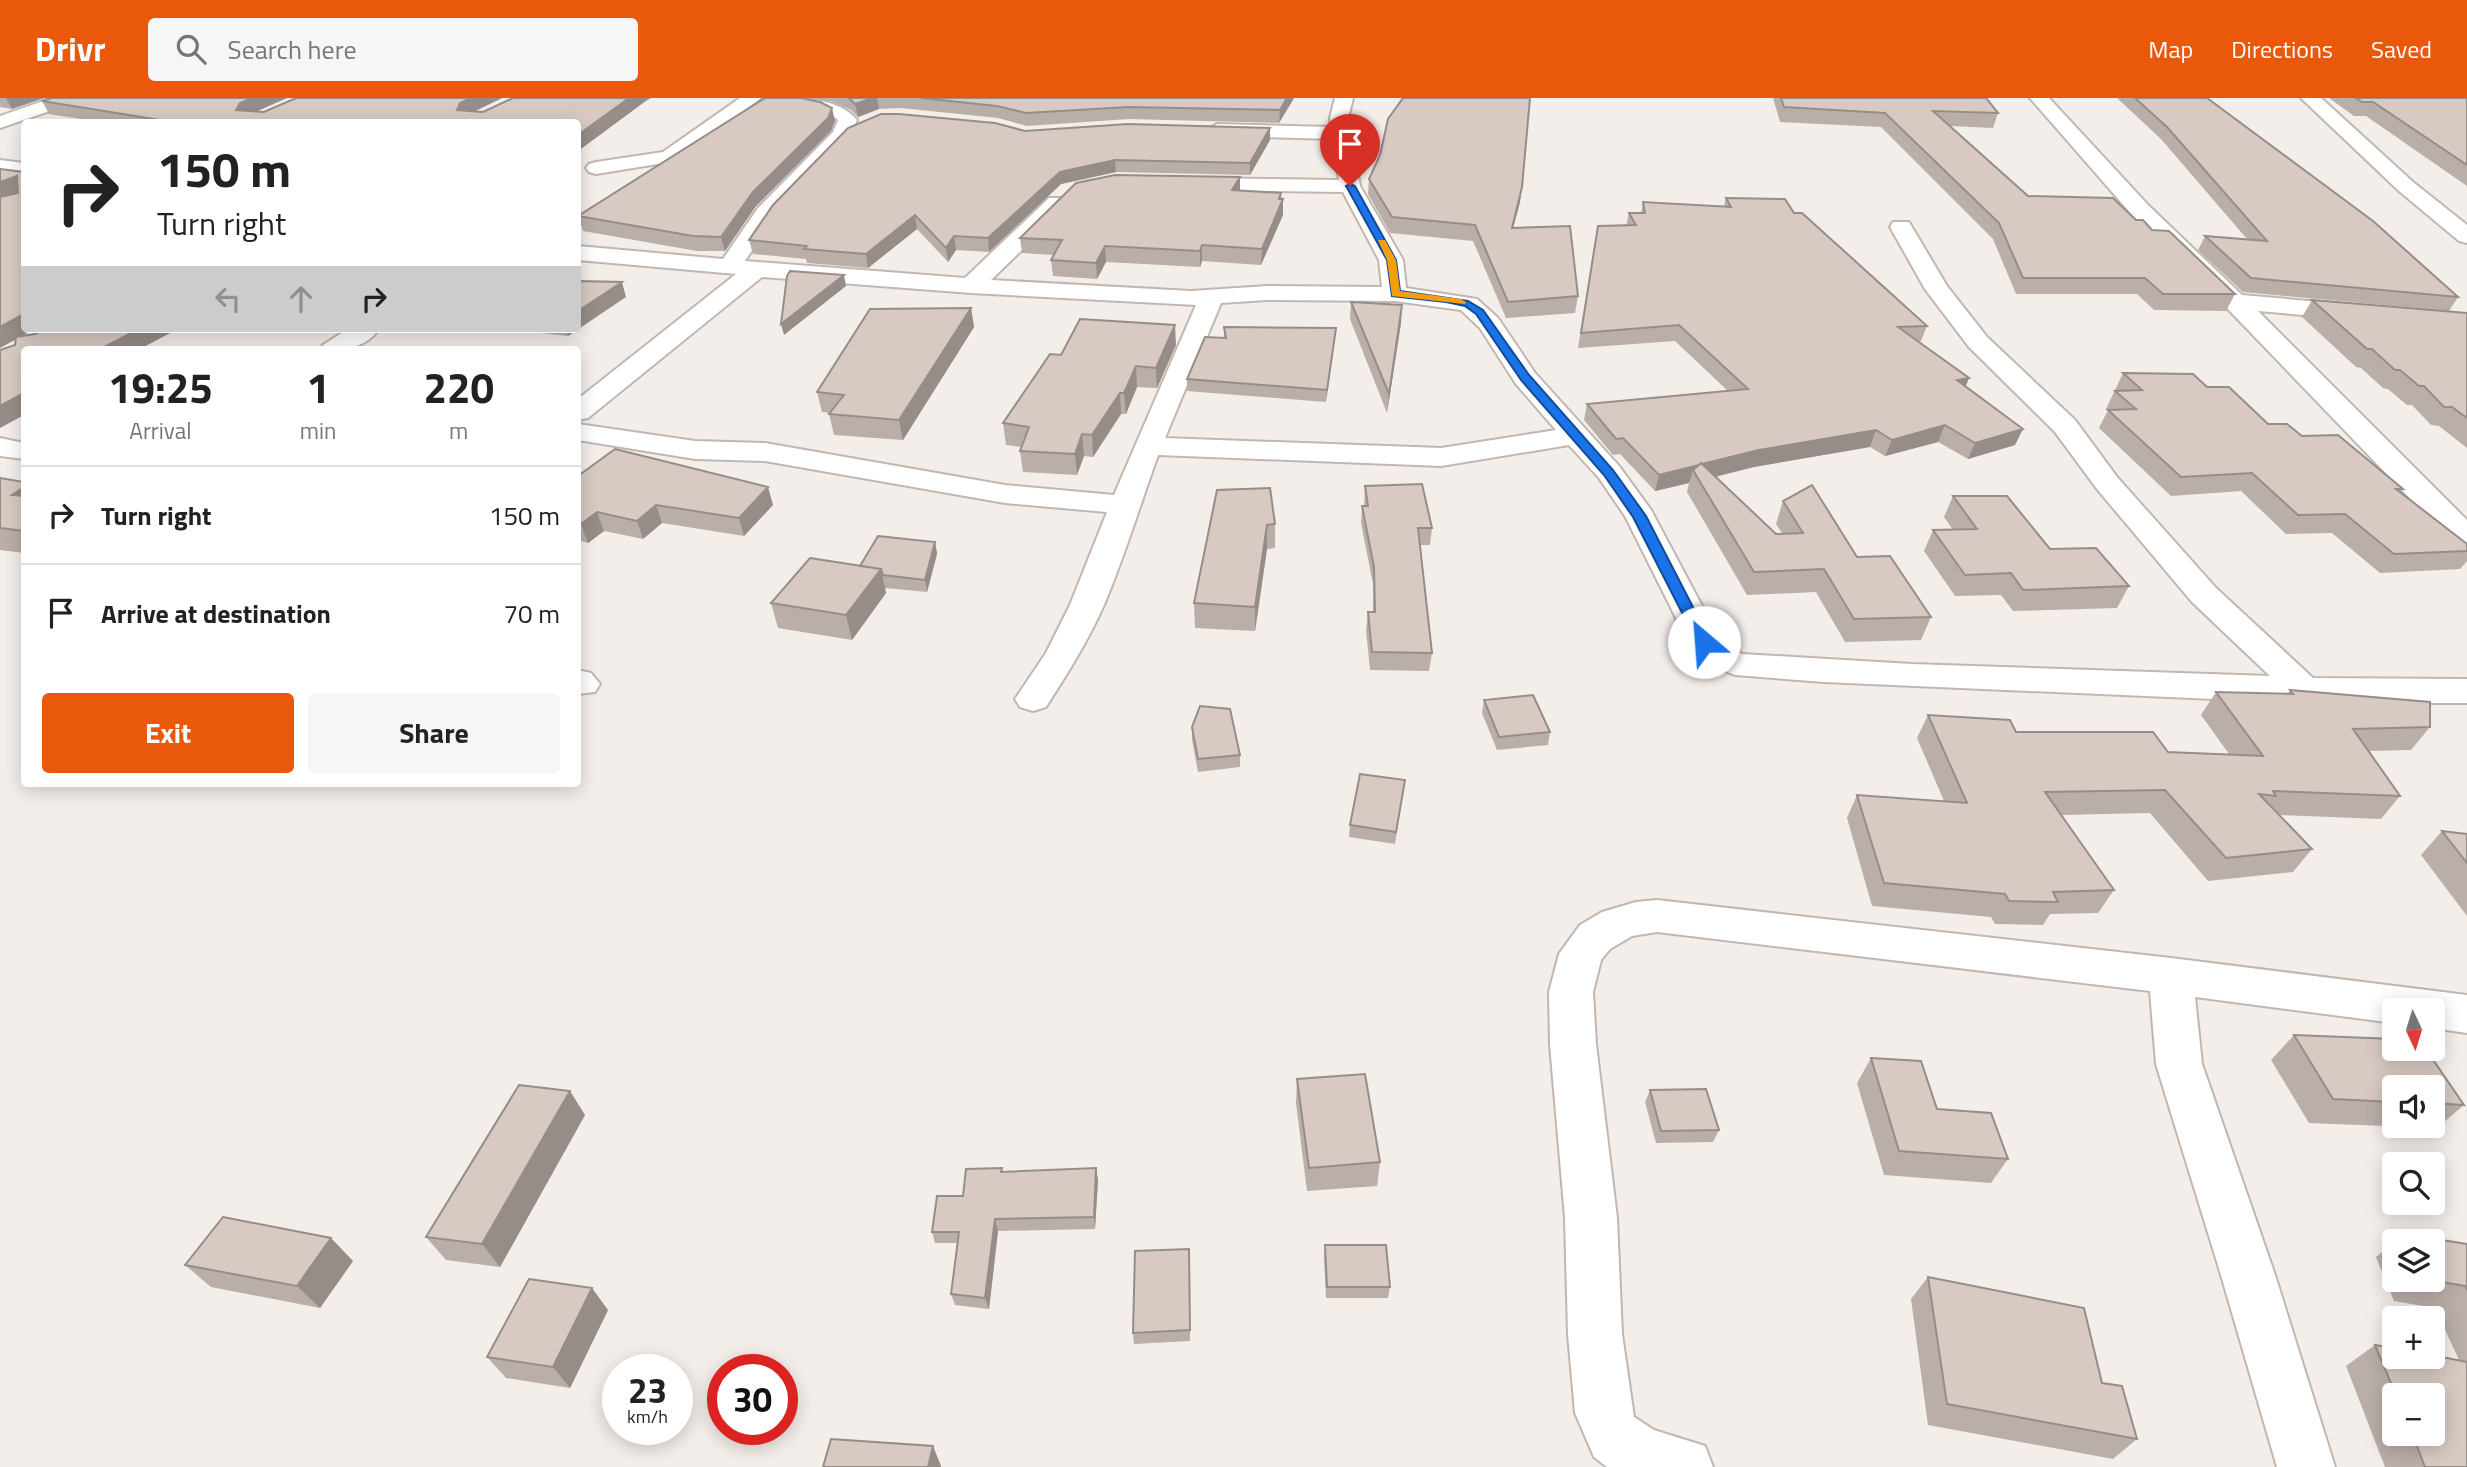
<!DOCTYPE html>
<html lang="en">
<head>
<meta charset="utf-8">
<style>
	body { margin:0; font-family:"Titillium Web",sans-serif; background:#f6f6f6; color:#222; height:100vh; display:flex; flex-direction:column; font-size:26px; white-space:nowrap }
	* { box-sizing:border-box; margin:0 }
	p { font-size:23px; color:#767676 }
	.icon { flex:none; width:38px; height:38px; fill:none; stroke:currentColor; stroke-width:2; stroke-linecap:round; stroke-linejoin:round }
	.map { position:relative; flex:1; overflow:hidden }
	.panel { position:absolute; left:21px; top:248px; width:560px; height:441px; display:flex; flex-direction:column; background:#fff; border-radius:7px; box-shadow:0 4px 18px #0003 }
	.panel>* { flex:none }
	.banner { position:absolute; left:21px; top:21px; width:560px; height:214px; border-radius:7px; box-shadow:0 4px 18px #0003; background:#fff; color:#222; overflow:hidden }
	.needle { width:46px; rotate:176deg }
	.tools { position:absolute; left:2382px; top:900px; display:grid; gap:14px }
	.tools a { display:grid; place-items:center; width:63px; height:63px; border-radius:7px; background:#fff; box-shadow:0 4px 18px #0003; font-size:35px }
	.speed { position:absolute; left:602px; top:1256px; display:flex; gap:14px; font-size:35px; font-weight:700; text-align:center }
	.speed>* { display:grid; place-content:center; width:91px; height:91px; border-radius:50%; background:#fff; box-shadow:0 4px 18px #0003; line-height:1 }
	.speed small { font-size:18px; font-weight:400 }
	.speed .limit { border:10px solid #d22; background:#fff; color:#111 }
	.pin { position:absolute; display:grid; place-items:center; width:60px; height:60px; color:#fff; margin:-72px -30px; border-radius:50% 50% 50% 0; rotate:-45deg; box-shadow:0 0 7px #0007 }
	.pin .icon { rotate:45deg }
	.me { position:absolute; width:77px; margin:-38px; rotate:333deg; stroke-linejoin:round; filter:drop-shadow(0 0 5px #0008) }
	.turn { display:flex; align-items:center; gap:24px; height:147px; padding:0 21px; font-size:32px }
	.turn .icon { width:91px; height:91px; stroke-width:2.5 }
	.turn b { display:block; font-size:49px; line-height:60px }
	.lanes { display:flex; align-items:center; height:66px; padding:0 21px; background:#0003; justify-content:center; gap:35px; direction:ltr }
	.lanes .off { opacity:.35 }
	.eta { display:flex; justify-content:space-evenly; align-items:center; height:119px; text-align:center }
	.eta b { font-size:42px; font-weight:700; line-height:49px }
	.button { display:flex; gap:14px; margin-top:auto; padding:14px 21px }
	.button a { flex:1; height:80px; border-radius:7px; background:#ea580c; color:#fff; font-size:28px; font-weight:700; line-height:80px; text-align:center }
	.button a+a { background:#f6f6f6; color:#222 }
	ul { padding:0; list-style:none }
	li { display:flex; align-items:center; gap:21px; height:98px; padding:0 21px; border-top:2px solid #e0e0e0 }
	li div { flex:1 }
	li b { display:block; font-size:26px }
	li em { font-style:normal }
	header { display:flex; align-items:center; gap:42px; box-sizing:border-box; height:98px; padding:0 35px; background:#ea580c; color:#fff }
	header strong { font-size:33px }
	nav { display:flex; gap:38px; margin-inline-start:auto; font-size:24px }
	.search { width:490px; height:63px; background:#f6f6f6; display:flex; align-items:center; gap:18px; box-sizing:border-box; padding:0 24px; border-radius:7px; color:#767676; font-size:26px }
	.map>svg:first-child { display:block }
</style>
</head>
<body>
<header>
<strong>Drivr</strong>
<div class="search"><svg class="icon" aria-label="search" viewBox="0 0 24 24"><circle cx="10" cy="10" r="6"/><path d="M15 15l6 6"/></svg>Search here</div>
<nav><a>Map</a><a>Directions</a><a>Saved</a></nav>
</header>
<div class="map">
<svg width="2467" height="1369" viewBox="0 0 2467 1369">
	<rect width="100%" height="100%" fill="#f4eeea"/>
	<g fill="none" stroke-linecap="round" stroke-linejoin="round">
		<g stroke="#c2b7b0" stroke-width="4">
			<path id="minor" d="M52,0H79L76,4L0,30V18Z
				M740,0H761L676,63L596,76L589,74L586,70L589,66L596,64L663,54Z
				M774,0C803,0 839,0 857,22L849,40L774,119L745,163L965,180L1049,100H1065L1068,105L1065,110L991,182L1191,193L1267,188L1382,189L1379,162L1343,94L1188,92L1181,90L1178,86L1181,82L1188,80L1339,82L1333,41L1217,38L1207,32L1217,26L1331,29L1330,20L1335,0H1353L1348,20L1360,88L1403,162L1406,190L1477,201L1498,220L1535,275L1619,368L1651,412L1718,538L1742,556L1912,566L2270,578L2192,504L2097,391L2055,334L1969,249L1925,191L1890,129L1893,124H1909L1947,188L1987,239L2075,322L2117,379L2216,490L2313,580L2467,581V605H2306L1824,584L1735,577L1707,566L1692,552L1625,418L1599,380L1569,347L1441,368L1158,357C1140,407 1125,457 1104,507C1088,543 1067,576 1046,609L1033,613L1020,609L1015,601L1046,555L1070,507L1107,414L1005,405L765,363L695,361L578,342V326L695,343L765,345L1005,387L1114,397L1196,207L971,195L762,179L588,320L578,322V301L736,176L578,162V148L723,161L758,110L833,34L838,22C821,6 789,17 774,0ZM1267,202L1395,203L1461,212L1480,230L1516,286L1556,332L1441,350L1165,340L1221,205Z
				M2030,0H2049L2149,108L2242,197L2467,217V231L2258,213L2467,422V447L2456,445L2426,417L2226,209L2133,118Z
				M2301,0H2321L2413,84L2467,127V145L2459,143L2399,93Z
				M0,62L24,65V77L0,74Z
				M348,231H379C364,252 342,252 319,252L323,247Z
				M0,340L24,345V361L0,358Z
				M578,572L591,575L600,586L595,594L578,596Z
				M1657,802L2171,860L2467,897V935L2432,930V912H2394V925L2195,899L2202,966L2275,1177L2335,1369H2277L2221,1177L2156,966L2150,893L1657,834L1632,838L1610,851L1601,862L1593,894L1596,946L1617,1120L1622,1236L1634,1319L1654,1332L1705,1348L1713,1369H1607L1594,1359L1575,1315L1568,1236L1565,1120L1550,946L1549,894L1559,856L1580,827L1602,814L1636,804Z"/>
		</g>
		<use href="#minor" fill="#fff" fill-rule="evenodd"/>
	</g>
	<path fill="#baaea8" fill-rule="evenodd" d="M0,0H44L12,11L0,9Z
		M52,0H287L257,13L264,14L502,0L475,13L483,14L647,2L578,53V24H101L49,16L42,3Z
		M760,0H801L835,23L831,33L756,108L725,153H697L583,133L578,118L761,3Z
		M802,0H1294L1279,25L1129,21L1027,28L998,20L901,10L879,11L858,19L851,12L831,3Z
		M1773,0H1986L1998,15L1993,30L1950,28L2028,98L2136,122L2152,132L2235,196L2226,213L2154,212L2137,196H2016L1993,141L1881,29L1780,24Z
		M2117,0H2207L2458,199L2449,213L2243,194L2198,152L2205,138L2247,141L2161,41Z
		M2329,0H2467V88L2366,18H2354Z
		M1025,33L1270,42L1250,77L1116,74L1061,86L989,154L956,152L948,164L917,131L868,170L807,165L806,161L753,156L749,142Z
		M1369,81L1520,104L1513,130L1578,198L1575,215L1506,220L1473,143L1390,135L1368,96Z
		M1240,93L1281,95L1283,117L1261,167L1202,163L1200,169L1106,164L1097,181L1053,178L1051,162L1054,157L1022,155L1020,140Z
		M1726,100L1794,115L1927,228L1921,243L1918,244L1969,280L1966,288L2015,347L1968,361L1938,344L1885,358L1870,349L1754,369L1716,379L1776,436L1782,435L1776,426L1783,403L1857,459L1931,519L1921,542L1845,544L1816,494L1747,497L1687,394L1689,385L1655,393L1620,356L1613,357L1584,322L1587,306L1728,293L1675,243L1578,250L1595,143L1626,128L1629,115H1641L1643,104L1724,108Z
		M626,199L568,238L505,231H578Z
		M2312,202L2467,215V350L2439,328L2431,327L2412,307H2407L2388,291L2383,290L2361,270L2356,269L2302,219Z
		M1351,204L1401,225L1387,315L1350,221Z
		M971,210L974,229L903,342L834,337L829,316L830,315L822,314L817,294Z
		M1224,229L1336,230L1326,304L1187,293V281L1224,240Z
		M1176,247L1157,290L1137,289L1126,316H1121L1093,359L1084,358L1077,377L1023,374L1020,353L1021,349L1006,347L1003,325L1061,257Z
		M2123,275L2207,289L2268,326L2302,338L2403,391L2401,395L2467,446V463L2460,471L2380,475L2332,435L2286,436L2241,393L2171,398L2099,330L2108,312L2106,311Z
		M578,378L773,407L744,438L662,425L643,441L604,433L588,445L578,442Z
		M0,380L24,384V455L0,452Z
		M1365,388L1432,430L1430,447H1420L1432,555L1429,573L1370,572L1366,532L1368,514H1373V486L1361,425L1362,408H1364Z
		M1217,392L1275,426V450L1267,451L1255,533L1195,530L1194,505Z
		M1953,398L2050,451L2129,488L2117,510L2013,513L2001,497L1955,498L1924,453L1933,432H1953L1944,419Z
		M935,444L937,456L927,494L885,490L886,495L852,542L778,530L771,505L860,468Z
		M2290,592L2430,629L2411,652L2369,653L2400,698L2381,721L2279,717L2312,751L2293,774L2208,783L2150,715L2061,717L2114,792L2098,815L2050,816L2043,827L1995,826L1991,819L1872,808L1847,720L1857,697L1944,703L1917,640L1928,617L2016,634L2168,654L2229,656L2201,617L2216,594L2287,596Z
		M1484,602L1550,634L1548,647L1497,652L1482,615Z
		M1192,629L1240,657V669L1198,674L1192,642Z
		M1405,682L1395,746L1349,739L1350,727Z
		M2442,733L2467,736V818L2421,757Z
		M2294,937L2394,941V950H2425L2464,1007L2437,1030L2309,1025L2271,962ZM2394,989H2432V1027H2394Z
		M1871,960L1937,1011L2008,1061L1991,1085L1884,1077L1857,985Z
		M1297,981L1380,1064L1377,1088L1307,1093L1296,1005Z
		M1650,992L1719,1032L1713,1044L1656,1045L1645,1004Z
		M585,1017L500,1169L446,1162L426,1139Z
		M1002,1070L1003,1074L1096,1070L1098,1082L1095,1131L998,1133L989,1211L955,1207L951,1196L957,1145H935L932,1134L963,1098Z
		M2404,1136L2467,1146V1369H2385L2346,1268L2375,1247L2459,1262L2435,1210L2394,1203L2376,1159L2394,1144V1181H2432V1143H2396ZM2394,1297H2432V1335H2394Z
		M1325,1147L1390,1189L1388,1200H1326L1324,1159Z
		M353,1163L320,1210L211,1189L185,1167Z
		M1190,1163V1243L1134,1246L1133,1235Z
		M1928,1179L2102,1285L2137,1341L2113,1361L1928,1327L1911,1201Z
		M608,1212L570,1290L506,1280L487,1259Z"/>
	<path fill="#978d88" d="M6,0H44L12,11Z
		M252,0H287L246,18L236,12L240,5Z
		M471,0H502L465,18L457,12L460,5Z
		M629,0H651L647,2L578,53V37Z
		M873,0H877L879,11L858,19L855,6Z
		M1287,0H1294L1279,25L1280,12Z
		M832,10L835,23L831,33L756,108L725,153L721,139L753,94Z
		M1270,30V42L1250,77V65Z
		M1115,62L1116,74L1061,86L989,154L988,140L1060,74Z
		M17,78L24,92L0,100V84Z
		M1240,79V94L1232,92Z
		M1522,89L1520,104L1509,145L1512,130Z
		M1281,95V105L1283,101V117L1261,167L1262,151Z
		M915,117L917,131L868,170L866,156Z
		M954,138L956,152L948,164L946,150Z
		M1202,147V163L1200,169V153Z
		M1105,148L1106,164L1097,181L1096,165Z
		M844,177L846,188L784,237L781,226Z
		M622,184L626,199L568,238L566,231H578V213Z
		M1402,207L1401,225L1387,315L1389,296Z
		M971,210L974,229L903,342L899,322Z
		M24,216V231H35L0,250V229Z
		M1175,227L1176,247L1157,290L1156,270Z
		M1336,230L1335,241L1326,304L1327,292Z
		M139,231H178L138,252H108L106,248Z
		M1136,268L1137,289L1126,316L1124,295Z
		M1969,280L1962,296L1957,282Z
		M24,295V317L0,330V308Z
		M1120,295L1121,316L1093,359L1092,337Z
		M1945,327L1938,344L1885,358L1892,342Z
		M2023,331L2015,347L1968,361L1975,345Z
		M1876,332L1870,349L1754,369L1699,382L1693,372L1689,385L1655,393L1659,377L1759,352Z
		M1082,336L1084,358L1077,377L1075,356Z
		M24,389V414L12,397Z
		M768,389L773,407L744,438L739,420Z
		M656,407L662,425L643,441L637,423Z
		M597,414L604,433L588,445L581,426Z
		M1267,427V451L1255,533V509Z
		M935,444L937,456L927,494L925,482Z
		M881,471L886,495L852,542L846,517Z
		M570,993L585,1017L500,1169L482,1146Z
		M1096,1070L1098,1082L1095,1131L1094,1119Z
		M995,1121L998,1133L989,1211L985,1200Z
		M331,1140L353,1163L320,1210L297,1188Z
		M592,1190L608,1212L570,1290L553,1269Z
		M933,1348L941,1368V1369H928Z"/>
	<path fill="#d8cac3" stroke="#978d88" stroke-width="2" d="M52,0H252L240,5L236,12L264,14L296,0H471L460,5L457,12L483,14L513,0H629L578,37V24H172L42,3Z
		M765,0H801L820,4L832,10L828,20L753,94L721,139L693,138L578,118Z
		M849,0H873L855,6Z
		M921,0H1287L1280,12L1128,9L1026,15L997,8Z
		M1403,0H1530L1522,89L1512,130L1570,128L1578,198L1508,204L1475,127L1392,119L1369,81L1380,57L1388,21Z
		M1781,0H1986L1998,15L1933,13L2028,98L2113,100L2136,122H2143L2152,132L2169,133L2235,196H2163L2145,180H2023L1999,125L1885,15L1784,9Z
		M2135,0H2207L2373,123L2458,199L2251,180L2205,138L2267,143L2167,29Z
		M2356,0H2467V67L2373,4H2362Z
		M881,16H899L995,25L1025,33L1128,26L1270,30L1250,65L1115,62L1060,74L988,140L954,138L946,150L915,117L866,156L804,151L807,148L749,142L773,107L848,30Z
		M0,71L24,74V216L0,229V99L18,95L17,78L0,84Z
		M1115,77L1240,79L1232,92L1281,95L1279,101H1283L1262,151L1202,147L1200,153L1105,148L1096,165L1051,162L1062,142L1020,140L1076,85Z
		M1726,100L1785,101L1794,115H1802L1927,228L1898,229L1969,280L1957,282L2023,331L1975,345L1945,327L1892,342L1876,332L1759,352L1702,366L1701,365L1699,367L1659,377L1623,340L1616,341L1587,306L1748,291L1679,227L1581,235L1598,128L1636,127L1629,115H1645L1643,104L1731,109Z
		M790,173L844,177L781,226L787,178Z
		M578,183L622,184L578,213Z
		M2312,202L2467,215V320L2452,309H2444L2424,288H2419L2400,272H2395L2372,251H2367Z
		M1351,204L1402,207L1389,296Z
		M971,210L899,322L829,316L844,297L817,294L870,211Z
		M1080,221L1175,227L1156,270L1136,268L1124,295H1120L1092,337L1082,336L1075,356L1020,353L1029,329L1003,325L1050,256L1061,257Z
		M1224,229L1336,230L1327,292L1187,281L1205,239L1226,240Z
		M46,231H139L106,248L126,252H24V295L0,308V252L15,247L16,239L35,236Z
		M2123,275L2193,276L2207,289H2229L2268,326H2287L2302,338L2338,337L2403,391H2396L2467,446V453L2394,456L2345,416L2298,417L2252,375L2181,379L2108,312L2136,311L2115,293L2142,292Z
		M615,351L768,389L739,420L656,407L637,423L597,414L581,426H578V378Z
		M1701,365L1776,436L1803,435L1783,403L1812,387L1857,459L1890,458L1931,519L1854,521L1824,471L1754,474L1693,372Z
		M0,380L24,384V389L12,397L24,398V433L0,430Z
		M1422,386L1432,430H1418L1432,555L1372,554L1368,514H1375L1374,469L1362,408H1368L1365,388Z
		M1270,390L1275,426L1267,427L1255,509L1194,505L1217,392Z
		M1953,398H2007L2050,451L2096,450L2129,488L2023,492L2011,475L1965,477L1933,432L1977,431Z
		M878,438L935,444L925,482L883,477L881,471L860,468Z
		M810,460L881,471L846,517L771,505Z
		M2290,592L2430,604V629L2353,631L2400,698L2273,693L2276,698L2259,696L2312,751L2226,760L2165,692L2045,694L2114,792L2053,794L2058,804L2009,803L2005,796L1884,785L1857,697L1967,705L1928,617L2010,622L2016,634H2153L2168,654L2263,658L2216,594L2293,596Z
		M1533,597L1550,634L1499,639L1484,602Z
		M1200,608L1230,611L1240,657L1198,661L1192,629Z
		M1360,676L1405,682L1396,734L1350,727Z
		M2442,733L2467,736V765Z
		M2294,937L2394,941V950H2425L2464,1007L2432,1005V989H2394V1004L2333,1001Z
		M1871,960L1921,963L1937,1011L1991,1015L2008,1061L1899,1053Z
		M1365,976L1380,1064L1309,1070L1297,981Z
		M519,987L570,993L482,1146L426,1139Z
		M1706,991L1719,1032L1661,1033L1650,992Z
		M1002,1070L1001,1074L1096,1070L1094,1119L995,1121L985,1200L951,1196L959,1134H932L937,1098H963L966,1071Z
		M223,1119L331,1140L297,1188L185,1167Z
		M2404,1136L2467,1146V1192L2465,1188L2425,1181H2432V1143H2407Z
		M1325,1147H1386L1390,1189H1327Z
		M1189,1151L1190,1232L1133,1235L1135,1153Z
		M1928,1179L2084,1210L2102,1285L2122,1288L2137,1341L1947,1306Z
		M529,1181L592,1190L553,1269L487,1259Z
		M2375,1247L2394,1250V1258H2432V1257L2467,1264V1369H2425L2412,1335H2432V1297H2396Z
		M831,1341L933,1348L928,1369H823Z"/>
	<path fill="#1a73e8" stroke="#114b97" stroke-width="2" d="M1350,86L1355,88L1396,162L1400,193L1468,203L1483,212L1529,277L1613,372L1646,418L1711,544L1709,547H1699L1697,544L1633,419L1604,377L1521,282L1476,216L1465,208L1446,204L1392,198L1387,162L1346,88Z"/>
	<path fill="#f59e0b" d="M1378,142H1385L1396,162L1400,193L1461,201L1466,204L1465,206L1392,198L1387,162Z"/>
</svg>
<div class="tools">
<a><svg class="needle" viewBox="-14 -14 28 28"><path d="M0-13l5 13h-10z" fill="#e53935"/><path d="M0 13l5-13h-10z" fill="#767676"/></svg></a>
<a><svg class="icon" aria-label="sound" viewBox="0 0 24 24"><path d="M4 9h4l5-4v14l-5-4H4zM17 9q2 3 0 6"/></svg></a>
<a><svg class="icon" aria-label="search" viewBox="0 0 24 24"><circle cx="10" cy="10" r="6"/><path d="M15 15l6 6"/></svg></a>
<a><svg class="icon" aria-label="layers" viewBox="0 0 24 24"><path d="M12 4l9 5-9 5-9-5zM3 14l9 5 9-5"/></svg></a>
<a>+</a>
<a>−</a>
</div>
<div class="speed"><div>23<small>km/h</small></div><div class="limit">30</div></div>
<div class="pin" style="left:1350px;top:88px;background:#d93025"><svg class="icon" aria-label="arrive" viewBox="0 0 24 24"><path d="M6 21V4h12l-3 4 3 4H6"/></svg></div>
<svg class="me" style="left:1704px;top:544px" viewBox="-20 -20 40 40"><circle r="19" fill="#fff"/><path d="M0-13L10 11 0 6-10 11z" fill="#1a73e8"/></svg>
<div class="banner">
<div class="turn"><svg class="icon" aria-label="right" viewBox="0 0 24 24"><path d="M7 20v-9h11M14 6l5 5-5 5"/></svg><div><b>150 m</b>Turn right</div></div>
<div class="lanes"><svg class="icon off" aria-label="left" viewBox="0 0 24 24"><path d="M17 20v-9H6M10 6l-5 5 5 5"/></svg><svg class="icon off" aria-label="ahead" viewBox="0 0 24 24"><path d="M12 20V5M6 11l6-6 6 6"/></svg><svg class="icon" aria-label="right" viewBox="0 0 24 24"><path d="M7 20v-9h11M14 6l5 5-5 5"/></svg></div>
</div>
<section class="panel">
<div class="eta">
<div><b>19:25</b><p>Arrival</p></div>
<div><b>1</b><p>min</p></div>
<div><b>220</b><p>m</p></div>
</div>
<ul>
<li><svg class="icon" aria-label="right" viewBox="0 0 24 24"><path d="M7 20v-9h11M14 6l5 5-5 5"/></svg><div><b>Turn right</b></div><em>150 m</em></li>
<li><svg class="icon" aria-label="arrive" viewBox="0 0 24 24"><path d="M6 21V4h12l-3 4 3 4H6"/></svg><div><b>Arrive at destination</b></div><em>70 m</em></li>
</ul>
<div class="button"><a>Exit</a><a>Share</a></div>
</section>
</div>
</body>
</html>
